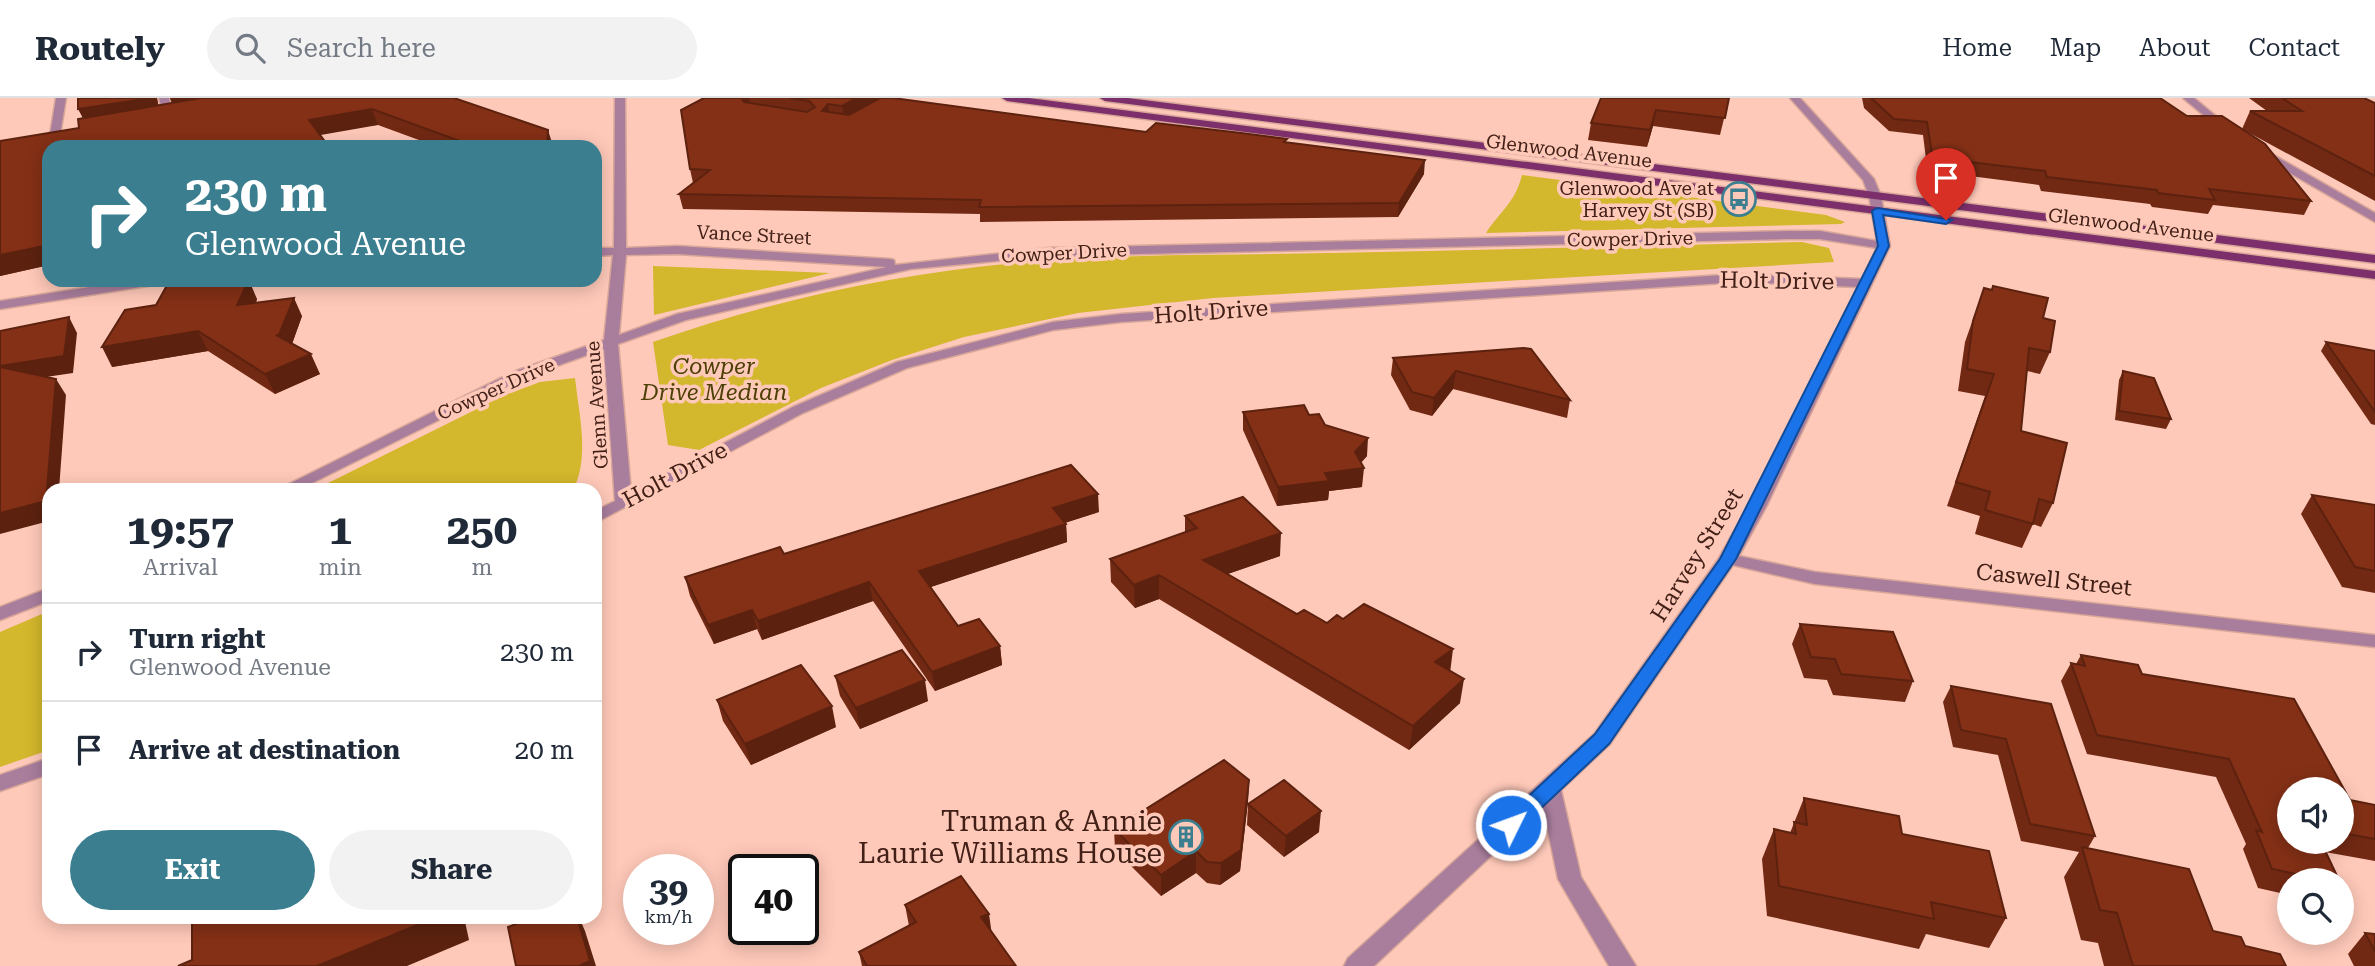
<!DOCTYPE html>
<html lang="en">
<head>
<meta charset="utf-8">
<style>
	body { margin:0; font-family:"Roboto Serif",serif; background:#f2f2f3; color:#1f2937; height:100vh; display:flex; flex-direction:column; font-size:26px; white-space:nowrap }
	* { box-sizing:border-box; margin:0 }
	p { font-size:23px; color:#747a83 }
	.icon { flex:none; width:38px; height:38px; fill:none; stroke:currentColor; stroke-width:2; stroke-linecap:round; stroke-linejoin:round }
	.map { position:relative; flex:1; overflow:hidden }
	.details { position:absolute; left:42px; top:385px; width:560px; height:441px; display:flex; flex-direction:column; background:#fff; border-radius:21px; box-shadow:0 4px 18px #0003 }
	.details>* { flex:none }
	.guide { position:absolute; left:42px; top:42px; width:560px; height:147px; border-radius:21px; box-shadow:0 4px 18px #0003; background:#3b7e8f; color:#fff; overflow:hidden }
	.controls { position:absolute; left:2277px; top:679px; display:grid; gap:14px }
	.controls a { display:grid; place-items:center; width:77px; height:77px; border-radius:50%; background:#fff; box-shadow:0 4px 18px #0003; font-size:35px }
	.speed { position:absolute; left:623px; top:756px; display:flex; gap:14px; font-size:35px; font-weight:700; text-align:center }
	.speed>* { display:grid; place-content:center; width:91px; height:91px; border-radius:50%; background:#fff; box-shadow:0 4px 18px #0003; line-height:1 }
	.speed small { font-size:18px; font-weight:400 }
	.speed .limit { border:4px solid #111; border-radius:10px; background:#fff; color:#111 }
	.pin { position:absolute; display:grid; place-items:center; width:60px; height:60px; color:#fff; margin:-72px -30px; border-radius:50% 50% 50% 0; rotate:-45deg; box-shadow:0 0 7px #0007 }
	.pin .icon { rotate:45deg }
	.me { position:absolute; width:77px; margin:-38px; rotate:48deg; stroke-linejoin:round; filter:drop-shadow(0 0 5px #0008) }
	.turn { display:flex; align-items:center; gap:24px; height:147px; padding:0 28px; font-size:32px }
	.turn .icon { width:91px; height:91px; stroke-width:2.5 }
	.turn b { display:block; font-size:49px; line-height:60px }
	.eta { display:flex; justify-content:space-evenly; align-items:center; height:119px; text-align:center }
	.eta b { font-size:42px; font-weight:700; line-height:49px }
	.cta { display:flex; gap:14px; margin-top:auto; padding:14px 28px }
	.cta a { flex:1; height:80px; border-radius:42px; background:#3b7e8f; color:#fff; font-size:28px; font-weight:700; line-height:80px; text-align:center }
	.cta a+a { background:#f2f2f3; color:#1f2937 }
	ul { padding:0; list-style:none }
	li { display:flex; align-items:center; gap:21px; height:98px; padding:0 28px; border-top:2px solid #e0e1e3 }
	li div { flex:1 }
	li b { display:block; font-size:26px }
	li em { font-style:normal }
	header { display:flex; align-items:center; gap:42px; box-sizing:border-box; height:98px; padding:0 35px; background:#fff; border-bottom:2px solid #e0e1e3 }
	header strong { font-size:33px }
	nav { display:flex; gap:38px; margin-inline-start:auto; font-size:24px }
	.search { width:490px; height:63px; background:#f2f2f3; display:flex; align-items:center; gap:18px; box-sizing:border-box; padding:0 24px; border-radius:38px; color:#747a83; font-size:26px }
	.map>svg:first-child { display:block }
</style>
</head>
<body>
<header>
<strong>Routely</strong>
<div class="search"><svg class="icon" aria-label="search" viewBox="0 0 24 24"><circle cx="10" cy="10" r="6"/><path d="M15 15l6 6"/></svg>Search here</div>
<nav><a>Home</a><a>Map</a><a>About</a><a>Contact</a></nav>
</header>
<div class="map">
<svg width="2375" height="868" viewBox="0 0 2375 868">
	<rect width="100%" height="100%" fill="#ffc9b9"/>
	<path fill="#d3b72c" d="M1522,77L1826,117L1845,124L1841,126L1486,135C1501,112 1515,105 1522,77Z
		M1802,144L1829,150L1834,164L1213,200L1078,215L964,239L892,262L821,290L699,352L668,347L653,244C787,197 926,169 1068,161C1155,156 1243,157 1330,155C1487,152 1644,148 1802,144Z
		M653,168L830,175L654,217Z
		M575,280C579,317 590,359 573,392H314L503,298L540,284Z
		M49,513V652L0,669V534Z"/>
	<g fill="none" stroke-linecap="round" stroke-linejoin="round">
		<g stroke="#d9a799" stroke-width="3">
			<path id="minor" d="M56,0H66L60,37L55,40L50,37Z
				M159,0H169L173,21L164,19Z
				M615,0H625L626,150L677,148L890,161L894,162L895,167L1049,150L1789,133H1820L1877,143L1869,98L1863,82L1790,0H1800L1874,81L1881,98L1890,148L1767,407L1739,458L1815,474L2375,537V549L1815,486L1733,467L1610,646L1561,692L1581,779L1636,868H1609L1558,781L1543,709L1374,868H1344L1348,860L1594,636L1719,460L1749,407L1858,189L1739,184L1121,224L1053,232L907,270L803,315L595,425V413L615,403L604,251L523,280L298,392H277L513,274L604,242L613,157L595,158V150H614ZM1789,141H1820L1877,150L1862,181L1739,176L1121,216L1053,224L897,264L793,309L631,394L618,246L686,222L911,171L1049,158ZM677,156L887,169L677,216L619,237L626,157Z
				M2183,0H2194L2234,33L2225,35Z
				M2257,52H2265L2375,115V124L2257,56Z
				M135,182H166L160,186L0,211V203Z
				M49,490V503L0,522V509Z
				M49,660V676L0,693V677Z"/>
		</g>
		<g stroke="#d9a799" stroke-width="3">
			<path id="major" d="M1002,0H1029L2375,173V181L1007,3Z
				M1100,0H1128L2375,157V165L1105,3Z"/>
		</g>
		<use href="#minor" fill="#a97e9d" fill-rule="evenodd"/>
		<use href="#major" fill="#7c2f6b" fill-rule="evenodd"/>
	</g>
	<path fill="#722913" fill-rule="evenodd" d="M78,0H157L158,8L172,5L170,0H454L553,48V49H438L378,27L49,49V167L0,178V43L79,30L83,21Z
		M704,0H893L1146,34L1287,45L1424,76L1398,119L980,124V116L683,111L679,96L693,85L690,71Z
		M1601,0H1729L1720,37L1653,28L1647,49L1588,42L1591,25Z
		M1862,0H2160L2311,103L2304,117L2213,107L2208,116L2152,109L2150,106L2041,93L2039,87L1939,74V71L1927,69L1923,37L1889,33L1864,10Z
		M2249,0H2364L2375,5V103L2242,31L2250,13H2267Z
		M170,182H240L239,183L257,201L256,205L302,218L292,246L320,276L275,296L208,253L112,269L156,207Z
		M1984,190L2043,220L2050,254L2040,276L2027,273L2021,333L2053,405L2041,429L2033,426L2022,450L1975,436L1980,418L1947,408L1985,298L1958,293L1965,244Z
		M2326,244L2375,253V327L2371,326L2321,253Z
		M1523,250L1570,302L1567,320L1453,291L1432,318L1410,312L1391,277L1393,260Z
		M2123,273L2171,321L2166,331L2115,322L2119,282Z
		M1243,314L1309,317L1367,358L1361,365L1362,389L1329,393L1328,402L1277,408L1243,332Z
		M2312,397L2375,407V495L2342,489L2301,416Z
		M1099,414L1065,425L1066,426L1067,444L930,489L958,528L1000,548L1002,567L935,593L873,503L762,542L757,531L714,546L690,498L685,479L784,456Z
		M1185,418L1280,458L1227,476L1297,516L1327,525L1343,521L1450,573L1460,605L1409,652L1159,501L1135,510L1111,484L1110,461L1185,434Z
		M1800,526L1913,583L1905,604L1833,597L1827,582L1804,580L1792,546Z
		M2081,557L2138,567L2142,576L2294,601L2350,702L2375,707V763L2325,754L2339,782H2289V797L2258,790L2243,751L2246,746L2216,679L2087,656L2061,583L2071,565L2076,566ZM2289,691H2342V744H2289Z
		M835,578L928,603L860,631L840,598Z
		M1951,588L2051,606L2095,738L2088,750L2213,833L2286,868H2104L2098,845L2081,842L2064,779L2079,754L2021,743L1998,657L1953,649L1943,604Z
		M717,602L836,629L751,667L723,623Z
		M1249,682L1248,703L1240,773L1220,787L1207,785L1196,775L1161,798L1115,752L1114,731Z
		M1804,700L1902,736L2006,820L1989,850L1926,836L1919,851L1767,818L1762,761L1774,731L1790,735Z
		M1248,706L1319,734L1284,759L1247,727Z
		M905,807L991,833L1016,868H862L859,854L909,828Z
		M2365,835L2375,836V868H2354L2348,856Z"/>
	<path fill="#5c220f" d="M151,0H157L160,15L86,26L78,11Z
		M170,0H250L175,12Z
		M740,0H749L750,6L742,12Z
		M856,0H881L844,20L842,8Z
		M828,6L830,19L822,13Z
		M372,11L378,27L315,38L309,22Z
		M1656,12L1653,28L1647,49L1650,32Z
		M548,32L553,48V49H547Z
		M1425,62L1424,76L1398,119L1399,105Z
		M49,147V167L0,178V157Z
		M219,182H240L225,205L216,186Z
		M249,182L257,201L245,226L237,207Z
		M294,200L302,218L288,257L276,237Z
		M69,219L77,235L73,275L5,285L0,277V268Z
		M198,233L208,253L112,269L102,249Z
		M311,256L320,276L275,296L265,276Z
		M1456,273L1453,291L1432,318L1434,300Z
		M56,281L66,297L59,392H49V423L0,436V415Z
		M1368,340L1367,358L1354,371L1364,370L1362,389L1329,393L1328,402L1277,408L1278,389L1325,375L1355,354Z
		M1098,396L1099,414L1054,428L1053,410Z
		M1066,426L1067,444L922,492L919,473Z
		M1281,435L1280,458L1202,485L1203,462Z
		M1159,477V501L1135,510L1134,487Z
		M869,484L873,503L762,542L758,523Z
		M752,512L757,531L714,546L708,527Z
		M1000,548L1002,567L935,593L932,574Z
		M1453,551L1450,575L1435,564Z
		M1464,581L1460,605L1409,652L1413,628Z
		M925,582L928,603L860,631L856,610Z
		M832,608L836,629L751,667L745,646Z
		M1249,682L1248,703L1240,773L1220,787L1221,765Z
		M1321,713L1319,734L1284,759L1286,738Z
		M1196,753V775L1161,798V777Z
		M989,816L992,837L981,819Z
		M437,819H464L469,842L407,868H317Z
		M577,819H579L585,833L596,868H579Z"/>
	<path fill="#843016" stroke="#5c220f" stroke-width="2" d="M78,0H151L78,11Z
		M201,0H454L548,32L547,49H476L372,11L309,22L329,49H49V147L0,157V43L79,30L78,21Z
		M704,0H741L744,4L807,14L815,9L809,3L789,0H856L842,8L828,6L822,13L849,17L880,0H893L1146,34L1156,25L1241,35L1287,41L1284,44L1425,62L1399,105L979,109L981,102L679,96L710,72L690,71L681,12Z
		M1601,0H1729L1725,20L1656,12L1650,32L1591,25Z
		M1871,0H2160L2187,18H2222L2265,46L2311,103L2209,91L2215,102L2158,95L2157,92L2047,79L2045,73L1944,61L1943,57L1932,56L1927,24L1894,21Z
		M2282,0H2364L2375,5V78L2250,13H2302Z
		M170,182H219L216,186L249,182L237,207L294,200L279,237H276L311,256L265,276L198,233L102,249L125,212L156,207Z
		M1993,188L2048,200L2043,220L2055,223L2050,254L2029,250L2021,333L2067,345L2053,405L2039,401L2033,426L1985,412L1990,394L1956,384L1994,276L1967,271L1973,223L1984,190L1992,192Z
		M69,219L64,258L0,268V233Z
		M2326,244L2375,253V314Z
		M1523,250L1531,251L1570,302L1456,273L1434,300L1412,294L1393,260Z
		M0,269L56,281L46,403L0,415Z
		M2123,273L2154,280L2171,321L2119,313Z
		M1304,307L1309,317L1319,316L1325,327L1368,340L1355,354L1364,370L1325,375L1329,383L1278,389L1243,314Z
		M1071,367L1098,396L1053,410L1066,426L919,473L958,528L979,521L1000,548L932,574L869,484L758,523L752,512L708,527L685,479L780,449L784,456Z
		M2312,397L2375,407V473L2355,469Z
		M1243,399L1281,435L1203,462L1297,516L1304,512L1327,525L1337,517L1343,521L1364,506L1453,551L1435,564L1464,581L1413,628L1159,477L1134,487L1110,461L1197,430L1185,418Z
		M1800,526L1893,534L1913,583L1841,576L1835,561L1811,559Z
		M902,552L925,582L856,610L835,578Z
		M2081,557L2138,567L2142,576L2294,601L2350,702L2375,707V741L2342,735V691H2289V744H2321L2339,782H2325L2272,771L2256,732L2262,734L2229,661L2097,637L2071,565L2085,568Z
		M801,567L832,608L745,646L717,602Z
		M1951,588L2051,606L2095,738L2030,726L2006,641L1961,632Z
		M1224,662L1249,682L1241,752L1221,765L1207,764L1196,753L1161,777L1114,731Z
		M1284,682L1321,713L1286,738L1248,706Z
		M1804,700L1899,718L1902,736L1989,753L2006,820L1931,804L1934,821L1779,788L1774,731L1796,736L1794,724L1807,727Z
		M2082,749L2189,771L2213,833L2241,839L2245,848L2280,856L2286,868H2133L2117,815L2100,812Z
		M961,778L989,816L981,819L1016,868H867L859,854L916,824L905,807Z
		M192,819H437L317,868H178L192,862Z
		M534,819H577L590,863L579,868H516L508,829Z
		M2365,835L2375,836V853Z"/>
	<path fill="#1a73e8" stroke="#114b97" stroke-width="2" d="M1877,110L1952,122L1946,126L1883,117L1889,148L1736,461L1609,646L1518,732H1504L1501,727L1504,721L1595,636L1720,461L1878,148L1872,113Z"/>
	<defs>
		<g id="bus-ring" transform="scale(1.75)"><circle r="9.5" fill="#ffc9b9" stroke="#3b7e8f" stroke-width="1.5"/><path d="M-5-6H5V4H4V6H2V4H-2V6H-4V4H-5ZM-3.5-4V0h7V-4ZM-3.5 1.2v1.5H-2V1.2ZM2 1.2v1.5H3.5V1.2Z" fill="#3b7e8f"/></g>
		<g id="building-ring" transform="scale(1.75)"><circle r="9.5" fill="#ffc9b9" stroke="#3b7e8f" stroke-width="1.5"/><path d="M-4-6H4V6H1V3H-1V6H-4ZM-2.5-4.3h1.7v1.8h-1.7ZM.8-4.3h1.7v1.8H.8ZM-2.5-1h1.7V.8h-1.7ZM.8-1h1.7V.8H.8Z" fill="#3b7e8f"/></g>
	</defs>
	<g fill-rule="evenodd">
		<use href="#bus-ring" x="1739" y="101"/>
		<use href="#building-ring" x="1186" y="739"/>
	</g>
	<g text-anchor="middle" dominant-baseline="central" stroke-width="7" stroke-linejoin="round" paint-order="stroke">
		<g font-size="19" fill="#422017" stroke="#ffc9b9">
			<text transform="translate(1569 53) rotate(7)">Glenwood Avenue</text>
			<text transform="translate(2131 127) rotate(7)">Glenwood Avenue</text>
			<text transform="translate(754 137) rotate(3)">Vance Street</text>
			<text transform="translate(1630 141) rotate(-1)">Cowper Drive</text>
			<text transform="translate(1064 155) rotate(-3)">Cowper Drive</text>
			<text transform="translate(496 291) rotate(-24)">Cowper Drive</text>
			<text transform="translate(597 307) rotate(-94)">Glenn Avenue</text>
		</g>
		<g font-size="19" fill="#422017" stroke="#ffc9b9" text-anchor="end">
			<text x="1714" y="90">Glenwood Ave at<tspan x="1714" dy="22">Harvey St (SB)</tspan></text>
		</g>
		<g font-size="23" fill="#422017" stroke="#ffc9b9">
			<text transform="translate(1777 183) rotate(1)">Holt Drive</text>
			<text transform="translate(1211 214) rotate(-4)">Holt Drive</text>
			<text transform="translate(675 377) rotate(-28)">Holt Drive</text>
			<text transform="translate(1697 457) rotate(-58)">Harvey Street</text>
			<text transform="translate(2054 482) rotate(6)">Caswell Street</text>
		</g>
		<g font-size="23" font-style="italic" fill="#4c4007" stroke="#ffc9b9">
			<text x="714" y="268">Cowper<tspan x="714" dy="26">Drive Median</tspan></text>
		</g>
		<g font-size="28" fill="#422017" stroke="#ffc9b9" text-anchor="end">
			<text x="1162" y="723">Truman &amp; Annie<tspan x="1162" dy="32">Laurie Williams House</tspan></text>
		</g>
	</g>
</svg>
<div class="controls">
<a><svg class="icon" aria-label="sound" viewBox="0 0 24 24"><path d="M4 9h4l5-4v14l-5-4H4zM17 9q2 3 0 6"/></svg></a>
<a><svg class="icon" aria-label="search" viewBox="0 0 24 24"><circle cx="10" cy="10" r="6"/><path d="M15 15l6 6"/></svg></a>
</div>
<div class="speed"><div>39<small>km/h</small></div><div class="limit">40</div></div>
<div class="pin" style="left:1946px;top:122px;background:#d93025"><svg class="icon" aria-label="arrive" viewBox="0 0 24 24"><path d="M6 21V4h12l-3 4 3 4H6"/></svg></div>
<svg class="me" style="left:1511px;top:727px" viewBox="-20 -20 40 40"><circle r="17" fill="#1a73e8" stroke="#fff" stroke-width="3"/><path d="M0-11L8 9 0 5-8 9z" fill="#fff"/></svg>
<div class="guide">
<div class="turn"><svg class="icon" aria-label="right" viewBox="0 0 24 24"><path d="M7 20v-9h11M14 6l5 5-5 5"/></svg><div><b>230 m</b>Glenwood Avenue</div></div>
</div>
<section class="details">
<div class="eta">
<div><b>19:57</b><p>Arrival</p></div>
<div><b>1</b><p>min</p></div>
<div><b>250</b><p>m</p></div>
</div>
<ul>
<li><svg class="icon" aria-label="right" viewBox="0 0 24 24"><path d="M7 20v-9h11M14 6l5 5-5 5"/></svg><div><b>Turn right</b><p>Glenwood Avenue</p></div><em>230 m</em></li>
<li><svg class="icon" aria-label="arrive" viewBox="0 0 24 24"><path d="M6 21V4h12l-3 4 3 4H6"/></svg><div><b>Arrive at destination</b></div><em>20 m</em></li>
</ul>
<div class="cta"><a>Exit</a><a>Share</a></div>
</section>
</div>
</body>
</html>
